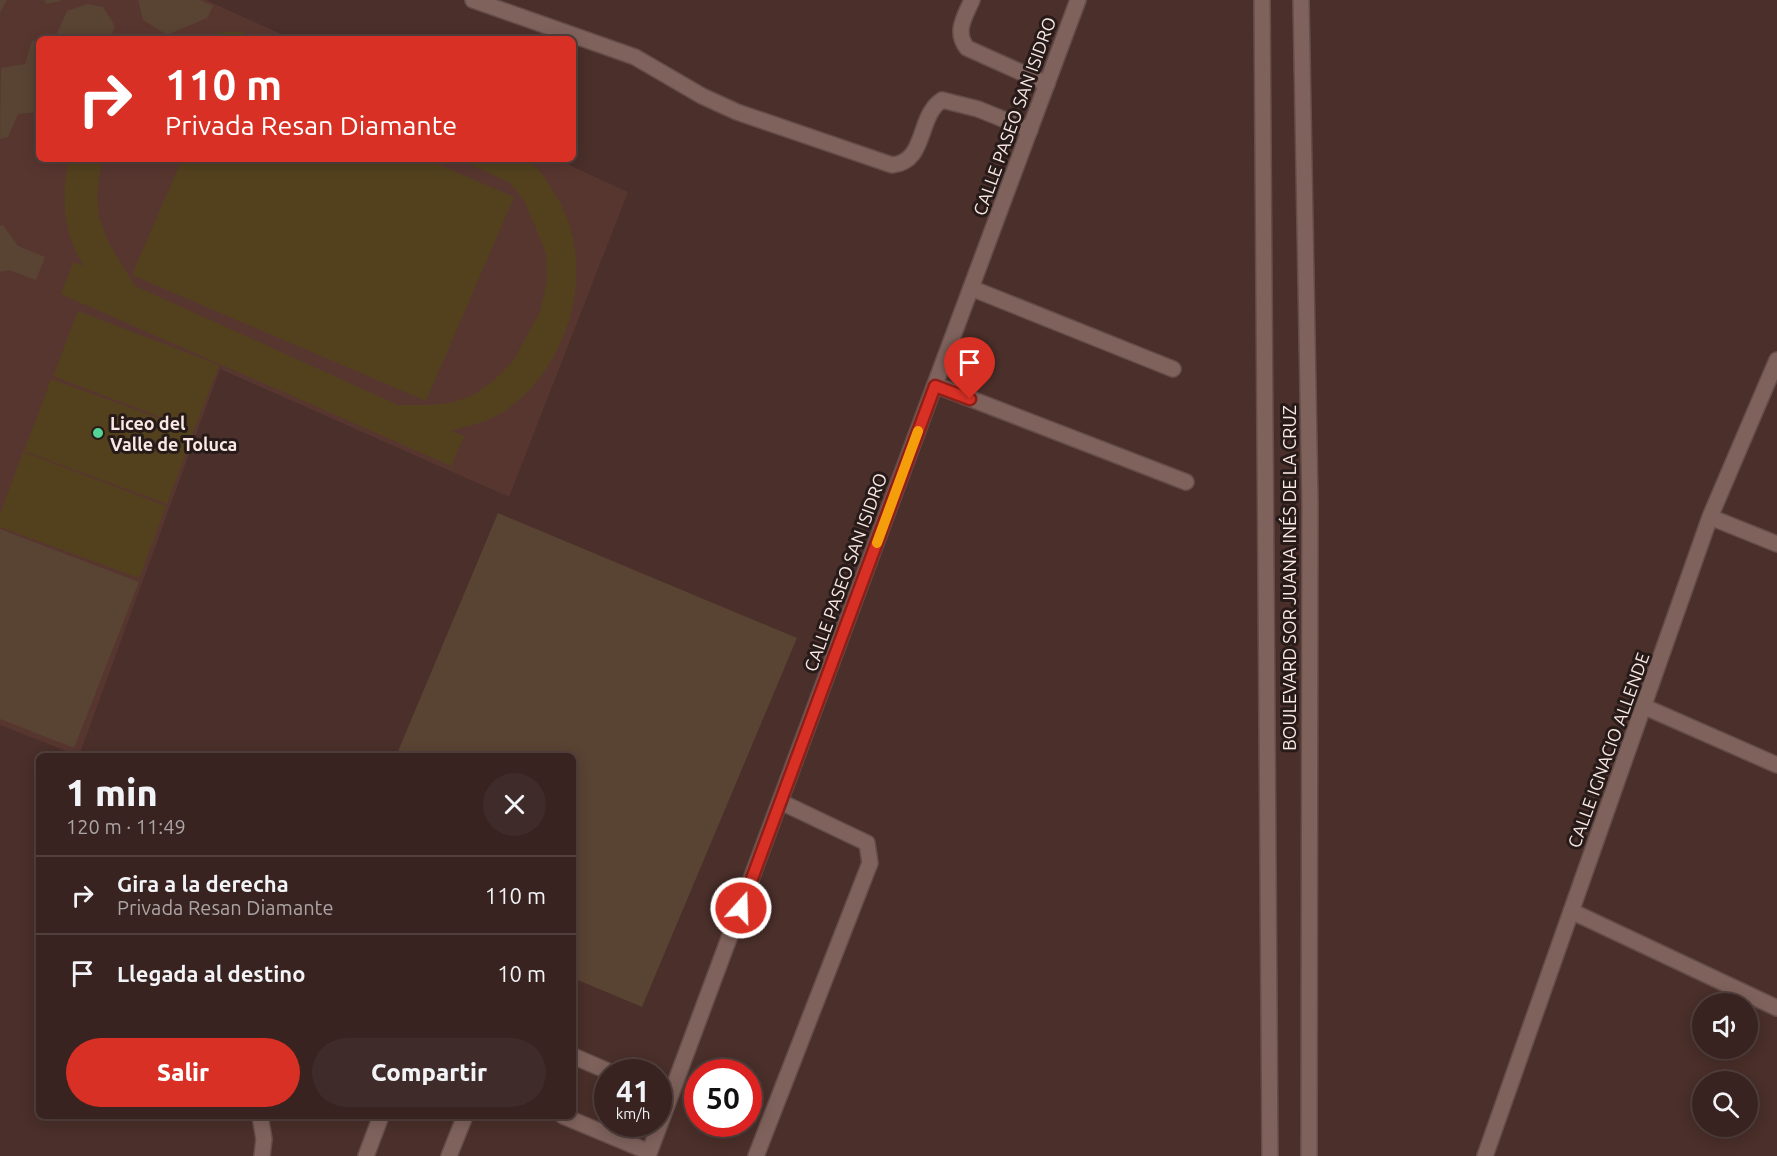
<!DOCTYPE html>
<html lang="es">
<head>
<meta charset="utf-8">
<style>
	body { margin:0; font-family:Ubuntu,sans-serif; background:#3f2b29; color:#f1f3f6; height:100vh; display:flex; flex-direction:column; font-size:22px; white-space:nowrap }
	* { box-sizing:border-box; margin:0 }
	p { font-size:20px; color:#aba4a5 }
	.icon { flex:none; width:33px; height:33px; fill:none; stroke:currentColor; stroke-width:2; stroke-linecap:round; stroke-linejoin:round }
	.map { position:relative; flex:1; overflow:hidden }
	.side { position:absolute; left:36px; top:753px; width:540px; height:366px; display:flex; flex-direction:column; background:#382320; border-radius:9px; box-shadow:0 3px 15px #0003,0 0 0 2px #52403e }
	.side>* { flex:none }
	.hud { position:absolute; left:36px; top:36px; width:540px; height:126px; border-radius:9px; box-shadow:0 3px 15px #0003,0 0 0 2px #52403e; background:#d93025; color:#fff; overflow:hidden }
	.buttons { position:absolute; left:1692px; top:993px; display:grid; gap:12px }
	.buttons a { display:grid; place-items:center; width:66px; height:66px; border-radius:50%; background:#382320; box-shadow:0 3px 15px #0003,0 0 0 2px #52403e; font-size:30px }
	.speed { position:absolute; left:594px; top:1059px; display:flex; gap:12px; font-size:30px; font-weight:700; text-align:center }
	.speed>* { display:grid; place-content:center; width:78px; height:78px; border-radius:50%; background:#382320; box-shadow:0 3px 15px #0003,0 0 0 2px #52403e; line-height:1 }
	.speed small { font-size:15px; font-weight:400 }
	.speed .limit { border:9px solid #d22; background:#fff; color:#111 }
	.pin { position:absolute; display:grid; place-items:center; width:51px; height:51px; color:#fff; margin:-62px -26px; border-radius:50% 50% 50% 0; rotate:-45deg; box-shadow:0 0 6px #0007 }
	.pin .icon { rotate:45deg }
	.me { position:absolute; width:66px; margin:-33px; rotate:20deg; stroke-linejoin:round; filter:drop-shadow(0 0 4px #0008) }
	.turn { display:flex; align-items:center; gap:21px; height:126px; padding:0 30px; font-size:27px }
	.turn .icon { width:78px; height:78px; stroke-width:2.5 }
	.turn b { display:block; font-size:42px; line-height:51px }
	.round { display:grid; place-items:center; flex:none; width:63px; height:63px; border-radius:32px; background:#3f2b29 }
	.head { display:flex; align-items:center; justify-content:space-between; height:102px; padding:0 30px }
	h1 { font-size:36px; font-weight:800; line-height:45px }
	.action { display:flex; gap:12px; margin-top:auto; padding:12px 30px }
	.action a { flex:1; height:69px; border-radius:36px; background:#d93025; color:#fff; font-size:24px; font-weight:800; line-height:69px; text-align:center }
	.action a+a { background:#3f2b29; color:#f1f3f6 }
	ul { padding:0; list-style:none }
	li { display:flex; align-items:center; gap:18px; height:78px; padding:0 30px; border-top:2px solid #52403e }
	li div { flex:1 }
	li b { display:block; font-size:22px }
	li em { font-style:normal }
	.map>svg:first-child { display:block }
</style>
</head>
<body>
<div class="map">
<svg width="1777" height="1156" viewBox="0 0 1777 1156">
	<rect width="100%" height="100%" fill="#4a2f2a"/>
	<path fill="#583630" d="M0,0H206L292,39H39V159H556L628,192L509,497L220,369L79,756L0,725Z"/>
	<path fill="#53411e" d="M224,32H242L258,39H186Z
		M69,159H102L97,195L99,216L107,240L135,286L398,405H424L451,403L473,395L493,381L513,361L540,312L547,281L546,253L525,202L510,183L459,159C477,159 507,155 523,159C537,162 549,185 556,196C600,265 569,374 498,415C484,423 467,426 451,431L464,436L451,466L61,294L73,262L84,266C63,233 61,198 69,159Z
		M182,159H426L514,197L426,401L132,275Z
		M78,311L219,365L194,430L53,376Z
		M51,379L194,431L167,504L24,451Z
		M23,452L166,506L139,578L0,527V515Z"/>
	<path fill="#594333" d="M0,0H7L0,13Z
		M44,0H60L61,1L46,4Z
		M138,0H200L213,6L207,18L167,35L143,20Z
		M88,4L103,7L115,26L110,39H45L56,35L67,11Z
		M39,40V112L18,114L8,137L0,139L1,68L25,64L32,41Z
		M3,225L18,246L45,257L36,280L9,270L0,272V226Z
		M498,513L797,638L642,1007L573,978V756H396Z
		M0,529L139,582L74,748L0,719Z"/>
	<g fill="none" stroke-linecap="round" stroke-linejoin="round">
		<g stroke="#644d49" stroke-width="18">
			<path id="service" d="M563,1116L649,1152
				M366,1156L381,1116
				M449,1156L465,1116
				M756,1156L870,863L867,843L781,802"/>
		</g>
		<g stroke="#644d49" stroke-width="18">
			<path id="minor" d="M473,0L635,57L702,96L737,112L892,165C927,162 917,116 942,100L978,109L1030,130
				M972,0C965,16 954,32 967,48L1047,84
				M971,288L1173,369
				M935,385L1186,482
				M1710,517L1777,544
				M1645,707L1777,765
				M1571,911L1777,1008
				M573,1056L610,1072
				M260,1116L264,1139L262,1156
				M1485,1156L1710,517L1777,360"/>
		</g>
		<g stroke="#644d49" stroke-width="18">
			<path id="secondary" d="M1262,0L1270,1156
				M1301,0L1310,503L1309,1156
				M648,1156L1078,0"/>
		</g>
		<use href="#service" stroke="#7f625c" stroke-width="15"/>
		<use href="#minor" stroke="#7f625c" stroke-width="15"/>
		<use href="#secondary" stroke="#7f625c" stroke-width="15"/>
	</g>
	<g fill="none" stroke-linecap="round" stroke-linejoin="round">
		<g stroke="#8d1f18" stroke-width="15">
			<path id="route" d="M741,908L935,386L970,399"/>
		</g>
		<use href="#route" stroke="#d93025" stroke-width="10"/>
		<path stroke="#f59e0b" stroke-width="10" d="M877,543L918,431"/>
	</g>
	<circle fill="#54d396" stroke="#271b19" stroke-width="2" cx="98" cy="433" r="6"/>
	<g text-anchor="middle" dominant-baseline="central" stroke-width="6" stroke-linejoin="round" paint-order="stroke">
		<g font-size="18" fill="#f9e8e4" stroke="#271b19">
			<text transform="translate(1014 116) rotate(-70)">CALLE PASEO SAN ISIDRO</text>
			<text transform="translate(845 572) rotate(-70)">CALLE PASEO SAN ISIDRO</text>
			<text transform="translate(1289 578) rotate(-90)">BOULEVARD SOR JUANA INÉS DE LA CRUZ</text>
			<text transform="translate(1608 750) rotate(-70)">CALLE IGNACIO ALLENDE</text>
		</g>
		<g font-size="18" font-weight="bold" fill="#f9e8e4" stroke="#271b19" text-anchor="start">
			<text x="110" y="423">Liceo del<tspan x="110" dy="21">Valle de Toluca</tspan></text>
		</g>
	</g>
</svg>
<div class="buttons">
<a><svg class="icon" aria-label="sound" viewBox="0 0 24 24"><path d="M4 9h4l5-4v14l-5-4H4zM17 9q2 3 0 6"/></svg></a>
<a><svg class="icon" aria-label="search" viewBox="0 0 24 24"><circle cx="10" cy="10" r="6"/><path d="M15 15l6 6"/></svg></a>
</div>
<div class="speed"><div>41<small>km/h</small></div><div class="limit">50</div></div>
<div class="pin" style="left:970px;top:399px;background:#d93025"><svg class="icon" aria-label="arrive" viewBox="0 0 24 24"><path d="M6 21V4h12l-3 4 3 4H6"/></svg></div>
<svg class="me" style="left:741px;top:908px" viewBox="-20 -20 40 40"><circle r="17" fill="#d93025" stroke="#fff" stroke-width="3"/><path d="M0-11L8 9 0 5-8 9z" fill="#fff"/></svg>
<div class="hud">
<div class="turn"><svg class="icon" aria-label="right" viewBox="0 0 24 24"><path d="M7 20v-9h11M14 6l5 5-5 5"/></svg><div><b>110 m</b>Privada Resan Diamante</div></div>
</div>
<section class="side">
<div class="head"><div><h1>1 min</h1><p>120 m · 11:49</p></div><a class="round"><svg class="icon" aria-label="close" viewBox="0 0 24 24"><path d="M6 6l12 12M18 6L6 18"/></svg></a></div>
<ul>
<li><svg class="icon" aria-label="right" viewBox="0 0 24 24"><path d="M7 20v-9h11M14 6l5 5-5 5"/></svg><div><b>Gira a la derecha</b><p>Privada Resan Diamante</p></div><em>110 m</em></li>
<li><svg class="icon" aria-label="arrive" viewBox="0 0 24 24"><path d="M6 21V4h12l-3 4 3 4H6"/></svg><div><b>Llegada al destino</b></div><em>10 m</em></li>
</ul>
<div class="action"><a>Salir</a><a>Compartir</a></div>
</section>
</div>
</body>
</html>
